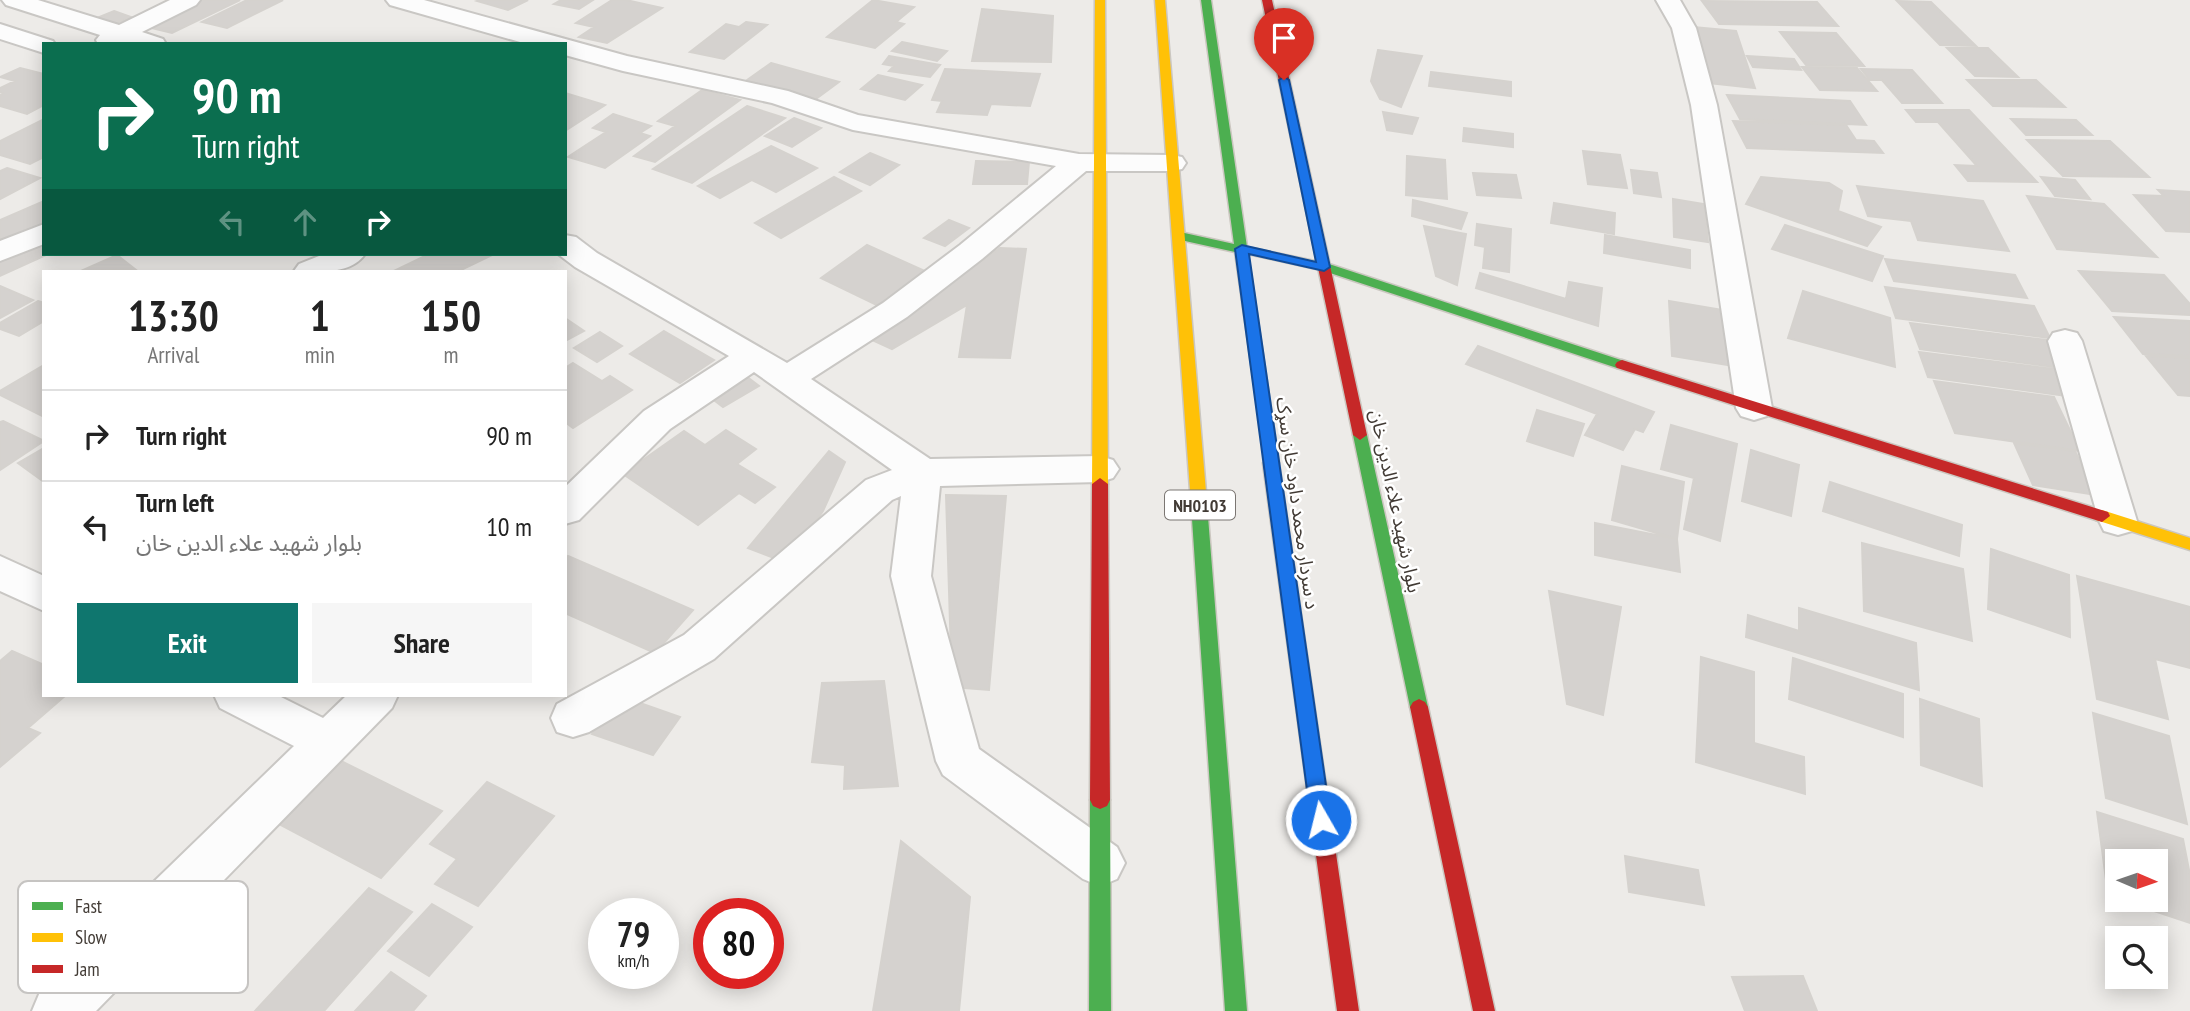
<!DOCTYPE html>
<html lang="en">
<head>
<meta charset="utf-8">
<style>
	body { margin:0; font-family:"PT Sans Narrow","Noto Sans Arabic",sans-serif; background:#f6f6f6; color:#222; height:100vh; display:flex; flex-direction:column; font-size:26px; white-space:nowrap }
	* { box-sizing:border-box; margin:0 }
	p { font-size:23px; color:#767676 }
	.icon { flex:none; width:38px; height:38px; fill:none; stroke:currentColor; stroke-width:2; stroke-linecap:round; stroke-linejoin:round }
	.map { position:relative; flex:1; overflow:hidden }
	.drawer { position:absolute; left:42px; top:270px; width:525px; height:427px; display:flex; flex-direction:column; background:#fff; border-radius:0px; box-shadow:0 4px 18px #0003 }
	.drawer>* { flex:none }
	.top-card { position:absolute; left:42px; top:42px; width:525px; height:214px; border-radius:0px; box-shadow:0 4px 18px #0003; background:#0b6e4f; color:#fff; overflow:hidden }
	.needle { width:46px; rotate:92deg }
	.controls { position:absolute; left:2105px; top:849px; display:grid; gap:14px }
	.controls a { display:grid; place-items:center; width:63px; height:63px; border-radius:0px; background:#fff; box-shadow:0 4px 18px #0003; font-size:35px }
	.speed { position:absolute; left:588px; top:898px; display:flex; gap:14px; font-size:35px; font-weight:700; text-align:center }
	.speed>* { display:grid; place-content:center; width:91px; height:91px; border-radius:50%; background:#fff; box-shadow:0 4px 18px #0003; line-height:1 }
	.speed small { font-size:18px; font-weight:400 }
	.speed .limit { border:10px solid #d22; background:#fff; color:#111 }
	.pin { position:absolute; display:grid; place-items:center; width:60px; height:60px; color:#fff; margin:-72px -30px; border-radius:50% 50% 50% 0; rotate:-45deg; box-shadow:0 0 7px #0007 }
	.pin .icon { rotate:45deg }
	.me { position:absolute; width:77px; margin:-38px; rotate:352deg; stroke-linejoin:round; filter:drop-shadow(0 0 5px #0008) }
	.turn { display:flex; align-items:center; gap:24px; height:147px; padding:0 35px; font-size:32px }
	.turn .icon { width:91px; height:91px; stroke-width:2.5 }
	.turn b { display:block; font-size:49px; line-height:60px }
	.lanes { display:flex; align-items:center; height:66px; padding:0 35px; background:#0003; justify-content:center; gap:35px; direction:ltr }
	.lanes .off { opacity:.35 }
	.eta { display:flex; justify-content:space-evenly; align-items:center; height:119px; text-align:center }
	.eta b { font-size:42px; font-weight:600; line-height:49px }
	.button { display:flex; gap:14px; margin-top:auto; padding:14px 35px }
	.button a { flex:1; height:80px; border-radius:0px; background:#0f766e; color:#fff; font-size:28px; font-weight:600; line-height:80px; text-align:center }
	.button a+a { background:#f6f6f6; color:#222 }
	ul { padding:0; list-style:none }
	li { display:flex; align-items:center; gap:21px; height:91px; padding:0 35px; border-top:2px solid #e0e0e0 }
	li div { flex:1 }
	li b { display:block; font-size:26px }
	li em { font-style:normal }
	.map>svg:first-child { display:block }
</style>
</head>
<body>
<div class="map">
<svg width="2190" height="1011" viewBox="0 0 2190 1011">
	<rect width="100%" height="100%" fill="#edebe8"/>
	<path fill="#d5d2cf" stroke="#d5d2ce" stroke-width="2" d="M198,0H240L172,33L143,26Z
		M247,0H283L227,28L202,22Z
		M480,0H528L508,10L477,1Z
		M561,0H593L579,9L554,4Z
		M612,0H626L662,8L607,43L579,37L594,27L576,23Z
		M873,0L914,7L896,22L904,24L875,48L827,37Z
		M1702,1L1817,2L1838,26L1719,24Z
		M1897,1L1931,2L1976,46L1940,45Z
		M982,9L1053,16L1051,62L972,61Z
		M114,11L131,17L114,24L97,18Z
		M746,22L767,25L724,59L690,52L726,24L739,27Z
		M1693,27L1736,31L1755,88L1709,83Z
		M1780,32L1836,33L1864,66L1806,65Z
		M902,42L947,51L937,61L892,51Z
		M1947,48H1988L2018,77L1975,76Z
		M1378,50L1422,56L1401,107L1380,99L1371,81Z
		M889,56L940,65L930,77L889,71L894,66L883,64Z
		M1747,56L1794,59L1801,70L1753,67Z
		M771,63L839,82L816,99L747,80Z
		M1802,67L1857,68L1877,91L1820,90Z
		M20,68L44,74V105L27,114L0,106V95L3,93L0,92V88L15,81L0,77Z
		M945,69L1040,74L1030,106L991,104L987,115L937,112L942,101L932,100Z
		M1861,69L1912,70L1942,103H1902L1882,80H1870Z
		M1431,72L1511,82V96L1429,86Z
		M878,75L922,85L905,100L861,89Z
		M1967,80H2036L2065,107L1993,106Z
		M702,90L740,100L655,162L634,156L675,126L658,121Z
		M565,93L605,105L565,131Z
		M1727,95L1850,101L1866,125L1740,119Z
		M747,106L785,118L692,183L653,169Z
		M1906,110H1969L2037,182L1968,181L1955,165L1977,166L1938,122H1916Z
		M1383,112L1418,118L1412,134L1387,130Z
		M613,114L651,126L640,133L650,136L605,168L568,157L606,132L593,128Z
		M794,118L821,128L792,147L765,136Z
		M44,119V157L30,164L0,155V141Z
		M2011,119L2076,120L2092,135H2026Z
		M1733,121L1846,125L1856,140L1874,141L1883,153L1747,148Z
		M1464,128L1513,134V147L1463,141Z
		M2027,140L2110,141L2149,177L2063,176Z
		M771,146L817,168L776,192L752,180L720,198L698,186Z
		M1583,151L1620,155L1627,188L1588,184Z
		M870,153L899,165L870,185L840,172Z
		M1407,156L1445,160L1447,199L1406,195Z
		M976,161L1029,162L1027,184H973Z
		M7,168L40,178L0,199V171Z
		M1631,170L1657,173L1661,197L1634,193Z
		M1473,173L1516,175L1521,198L1477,195Z
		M834,177L861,191L781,238L755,223Z
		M1761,177L1829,183L1842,191L1838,211L1881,227L1867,246L1746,204Z
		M2041,177L2075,180L2090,199L2055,196Z
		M1857,186L1983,201L2009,251L1918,240L1911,221L1868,216Z
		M2158,190L2190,192V232L2166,231L2134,195L2164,196Z
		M2027,196L2104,204L2157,257L2057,249Z
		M1673,199L1704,204L1708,242L1674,237Z
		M1413,200L1467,213L1461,229L1412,216Z
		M44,201V229L0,248V220Z
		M1554,203L1615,213L1614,234L1551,223Z
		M949,220L969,228L945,246L924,238Z
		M1477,224L1511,229L1509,272L1483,268L1485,247L1475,245Z
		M1785,225L1883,256L1872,281L1772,249Z
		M1424,226L1466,234L1457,285L1436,276Z
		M1605,235L1690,250V268L1604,253Z
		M44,240V254H48L0,276V259Z
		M867,245L927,272L881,307L821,278Z
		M1000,248L1026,249L1010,358L959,357L967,305L892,349L870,339Z
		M429,254H494L459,271H394Z
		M117,255L135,269L81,271Z
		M1885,259L2015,275L2027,298L1894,281Z
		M2079,271L2164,275L2190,304V315L2112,311Z
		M1480,273L1566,299L1569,282L1602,288L1598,326L1476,288Z
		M0,286L33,300L0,318Z
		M1885,287L2034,306L2050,338L1896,318Z
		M1803,291L1890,318L1895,367L1788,338Z
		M38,301L44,303V321L19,336L0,329V323Z
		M1669,301L1729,311L1734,366L1672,356Z
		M2114,317L2190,321V356L2143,354Z
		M565,318L584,331L565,341Z
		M1910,323L2055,341L2069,369L1920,349Z
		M664,331L714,360L680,383L630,354Z
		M600,332L622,346L597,362L574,348Z
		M1478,346L1654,412L1643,432L1635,429L1623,450L1585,435L1597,414L1466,364Z
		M1919,352L2061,370L2074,397L1928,377Z
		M2146,356L2190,358V396L2178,395Z
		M573,363L602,381L610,376L632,390L573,428L565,422V368Z
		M44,365V417L0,395V391Z
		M742,373L759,386L723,407L706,394Z
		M1934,381L2054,397L2080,451L1955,433Z
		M1537,410L1584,424L1573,456L1527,441Z
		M3,421L44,441L0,470V422Z
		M1671,425L1737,444L1720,541L1684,529L1694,478L1661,469Z
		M726,430L756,449L737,464L775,487L755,503L739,493L698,525L623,474L684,431L705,445Z
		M2014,443L2075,451L2096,495L2033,485Z
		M44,448V482L18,463Z
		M1751,450L1799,465L1791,516L1742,501Z
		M829,451L845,462L823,511L787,563L748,548Z
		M1622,466L1684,482L1677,539L1612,520Z
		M1830,482L1962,525L1959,556L1823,511Z
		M946,495L1006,496L989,690L952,687Z
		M1595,523L1677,539L1680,572L1595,555Z
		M1862,543L1963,569L1972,641L1864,611Z
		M1991,549L2069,575L2070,637L1988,609Z
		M568,556L693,610L655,653L565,613V559Z
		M2077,576L2190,607V668L2155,659L2168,719L2097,699Z
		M1549,591L1621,607L1603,715L1567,704Z
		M1799,608L1916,643L1919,690L1746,637L1748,615L1799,631Z
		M12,651L44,665V695H66L28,728L40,733L0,767V661Z
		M1701,657L1754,672V743L1804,757L1805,794L1696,762Z
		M1793,658L1903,694V737L1789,699Z
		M884,681L898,786L844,789L845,765L812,762L822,683Z
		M620,696L680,717L653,755L592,734Z
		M1920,699L1979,719L1982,786L1921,765Z
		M2093,713L2169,736L2187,824L2106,798Z
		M339,760L442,811L381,878L277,823Z
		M487,782L554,816L478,906L435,884L457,859L430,844Z
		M2097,812L2183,839L2190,875V923L2121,900H2156V861H2118V898L2108,895Z
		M901,841L970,897L959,1011H873Z
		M1625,856L1698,870L1704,905L1629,892Z
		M369,888L412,912L324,1011H255Z
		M432,904L472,927L429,976L388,951Z
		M391,972L426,996L413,1011H355Z
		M1803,976L1817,1011H1745L1732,977Z"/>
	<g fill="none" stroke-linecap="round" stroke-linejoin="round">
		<g stroke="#c9c7c4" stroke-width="4">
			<path id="street" d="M2,0H38L119,25L170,0H200L196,5L142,32L163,39L166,44H98L96,40L100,35L6,5Z
				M386,0H424L627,56L788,91L858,115L1079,154L1172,155L1182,157L1186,163L1182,169L1172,171H1086L982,259L907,317L811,379L930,459L1100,456L1113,460L1119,469L1113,478L1100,482L940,486L931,576L979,749L1117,847L1125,863L1117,879L1100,886L1083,879L943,775L936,761L891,576L901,496L892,500L714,659L589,732L573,737L557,732L551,718L557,704L684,635L866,480L892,470L754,372L670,429L579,520L565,524V487L644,411L729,356L575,267L558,254H565V235L576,237L597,253L787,363L883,303L960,245L1056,166L853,130L772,103L623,71L565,55V44H527L390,5Z
				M1656,0H1680L1696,28L1717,105L1772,408L1767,416L1754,420L1741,416L1736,408L1691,105L1672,28Z
				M0,24L53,41L55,44H44V53L0,39Z
				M44,224V244L0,261V241Z
				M324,254H365C351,275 317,272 294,271L299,264Z
				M2065,330L2077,333L2082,341L2137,521L2132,531L2118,535L2104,531L2099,521L2048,341L2053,333Z
				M0,556L44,576V611L0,591Z
				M214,695H277L323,718L347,695H398L392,708L96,1011H32L40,992L294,746L220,708Z"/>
		</g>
		<g stroke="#cbc7c0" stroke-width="3">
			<path id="fast" d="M1201,0H1211L1247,247L1329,264L1627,362L1629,365L1627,368H1617L1321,270L1248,254L1279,463L1276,467H1266L1235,252L1176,239L1174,236L1180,232L1234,244Z
				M1360,430L1367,435L1428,707L1425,712L1419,715L1413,712L1410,707L1353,435Z
				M1199,498L1207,504L1247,1011H1225L1191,504Z
				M1100,791L1107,794L1110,800L1111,1011H1089L1090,800L1093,794Z"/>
		</g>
		<g stroke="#cbc7c0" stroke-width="3">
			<path id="slow" d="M1095,0H1105L1108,484L1100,490L1092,484Z
				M1155,0H1165L1207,504L1199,510L1191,504Z
				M2102,510L2190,538V550L2096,520L2094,516L2096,512Z"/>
		</g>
		<g stroke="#cbc7c0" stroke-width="3">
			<path id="jam" d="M1262,0H1272L1367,435L1360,440L1353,435Z
				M1622,360L2108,512L2110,516L2102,522L1617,368L1615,365L1617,362Z
				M1271,458L1279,463L1359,1011H1337L1263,463Z
				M1100,478L1108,484L1110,800L1107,806L1100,809L1093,806L1090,800L1092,484Z
				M1419,699L1425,702L1428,707L1495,1011H1473L1410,707L1413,702Z"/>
		</g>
		<use href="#street" fill="#fcfcfc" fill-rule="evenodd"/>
		<use href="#fast" fill="#4caf50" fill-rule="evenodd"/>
		<use href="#slow" fill="#ffc107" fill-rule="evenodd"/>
		<use href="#jam" fill="#c62828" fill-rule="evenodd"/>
	</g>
	<path fill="#1a73e8" stroke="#114b97" stroke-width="2" d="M1284,77L1289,80L1330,267L1324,271L1249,254L1331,820L1328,827L1321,829L1314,827L1311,820L1235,249L1242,245L1316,262L1279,80Z"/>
	<g text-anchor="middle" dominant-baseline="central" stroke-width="5" stroke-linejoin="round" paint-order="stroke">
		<rect fill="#fff" stroke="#7b7672" stroke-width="2" x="1165" y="490.5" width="70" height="29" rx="5"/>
		<g font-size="18" font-weight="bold" fill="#423b35">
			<text x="1200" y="505">NH0103</text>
		</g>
		<g font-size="19" fill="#423b35" stroke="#fff">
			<text transform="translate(1396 501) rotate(78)">بلوار شهید علاء الدین خان</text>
			<text transform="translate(1298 503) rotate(82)">د سردار محمد داود خان سړک</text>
		</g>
	</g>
	<rect x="18" y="881" width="230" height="112" rx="10" fill="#fff" stroke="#c6c4c2" stroke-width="2"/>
	<rect x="32" y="902" width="31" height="8" fill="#4caf50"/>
	<rect x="32" y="933" width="31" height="9" fill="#ffc107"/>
	<rect x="32" y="965" width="31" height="8" fill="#c62828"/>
	<g font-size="19" fill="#423b35">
		<text x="75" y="913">Fast</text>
		<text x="75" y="944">Slow</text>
		<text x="75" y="976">Jam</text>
	</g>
</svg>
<div class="controls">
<a><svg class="needle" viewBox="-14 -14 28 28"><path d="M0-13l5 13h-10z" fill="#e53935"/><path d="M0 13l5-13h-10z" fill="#767676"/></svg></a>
<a><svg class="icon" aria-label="search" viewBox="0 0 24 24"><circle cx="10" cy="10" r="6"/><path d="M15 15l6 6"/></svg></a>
</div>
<div class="speed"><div>79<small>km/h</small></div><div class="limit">80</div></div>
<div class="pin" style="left:1284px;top:80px;background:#d93025"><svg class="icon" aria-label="arrive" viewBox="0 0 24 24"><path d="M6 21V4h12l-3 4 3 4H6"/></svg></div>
<svg class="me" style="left:1321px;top:820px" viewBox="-20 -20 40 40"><circle r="17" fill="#1a73e8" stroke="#fff" stroke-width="3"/><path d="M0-11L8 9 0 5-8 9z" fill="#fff"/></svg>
<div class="top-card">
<div class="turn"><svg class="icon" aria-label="right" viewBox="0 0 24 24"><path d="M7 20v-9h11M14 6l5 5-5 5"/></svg><div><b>90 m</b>Turn right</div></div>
<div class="lanes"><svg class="icon off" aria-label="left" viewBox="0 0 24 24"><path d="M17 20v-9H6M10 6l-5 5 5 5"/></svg><svg class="icon off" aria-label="ahead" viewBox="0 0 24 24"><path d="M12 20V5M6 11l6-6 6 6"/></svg><svg class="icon" aria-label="right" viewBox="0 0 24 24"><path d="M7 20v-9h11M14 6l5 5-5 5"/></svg></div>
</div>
<section class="drawer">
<div class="eta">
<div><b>13:30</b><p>Arrival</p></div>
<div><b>1</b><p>min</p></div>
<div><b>150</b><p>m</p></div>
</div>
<ul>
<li><svg class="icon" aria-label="right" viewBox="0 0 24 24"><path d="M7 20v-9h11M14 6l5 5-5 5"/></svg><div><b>Turn right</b></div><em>90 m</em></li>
<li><svg class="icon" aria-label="left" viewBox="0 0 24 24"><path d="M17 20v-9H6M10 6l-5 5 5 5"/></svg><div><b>Turn left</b><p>بلوار شهید علاء الدین خان</p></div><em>10 m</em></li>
</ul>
<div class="button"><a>Exit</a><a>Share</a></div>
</section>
</div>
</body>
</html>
